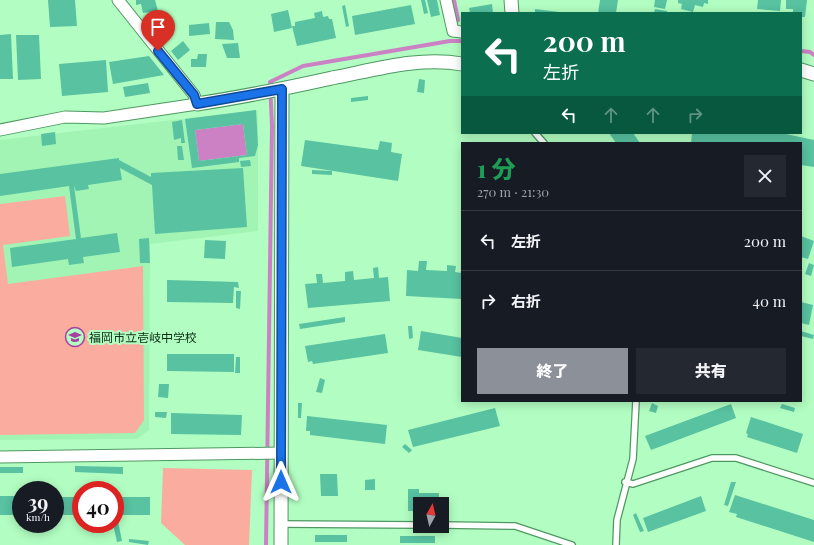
<!DOCTYPE html>
<html lang="ja">
<head>
<meta charset="utf-8">
<style>
	body { margin:0; font-family:"Playfair Display","Noto Sans JP",serif; background:#242831; color:#f1f3f6; height:100vh; display:flex; flex-direction:column; font-size:15px; white-space:nowrap }
	* { box-sizing:border-box; margin:0 }
	p { font-size:13px; color:#9ea1a6 }
	.icon { flex:none; width:22px; height:22px; fill:none; stroke:currentColor; stroke-width:2; stroke-linecap:round; stroke-linejoin:round }
	.map { position:relative; flex:1; overflow:hidden }
	.details { position:absolute; left:461px; top:142px; width:341px; height:260px; display:flex; flex-direction:column; background:#171b24; border-radius:0px; box-shadow:0 2px 10px #0003 }
	.details>* { flex:none }
	.hud { position:absolute; left:461px; top:12px; width:341px; height:122px; border-radius:0px; box-shadow:0 2px 10px #0003; background:#0b6e4f; color:#fff; overflow:hidden }
	.needle { width:26px; rotate:8deg }
	.controls { position:absolute; left:413px; top:497px; display:grid; gap:8px }
	.controls a { display:grid; place-items:center; width:36px; height:36px; border-radius:0px; background:#171b24; box-shadow:0 2px 10px #0003; font-size:20px }
	.speed { position:absolute; left:12px; top:481px; display:flex; gap:8px; font-size:20px; font-weight:700; text-align:center }
	.speed>* { display:grid; place-content:center; width:52px; height:52px; border-radius:50%; background:#171b24; box-shadow:0 2px 10px #0003; line-height:1 }
	.speed small { font-size:10px; font-weight:400 }
	.speed .limit { border:6px solid #d22; background:#fff; color:#111 }
	.pin { position:absolute; display:grid; place-items:center; width:34px; height:34px; color:#fff; margin:-41px -17px; border-radius:50% 50% 50% 0; rotate:-45deg; box-shadow:0 0 4px #0007 }
	.pin .icon { rotate:45deg }
	.me { position:absolute; width:44px; margin:-22px; rotate:0deg; stroke-linejoin:round; filter:drop-shadow(0 0 3px #0008) }
	.turn { display:flex; align-items:center; gap:14px; height:84px; padding:0 16px; font-size:18px }
	.turn .icon { width:52px; height:52px; stroke-width:2.5 }
	.turn b { display:block; font-size:28px; line-height:34px }
	.lanes { display:flex; align-items:center; height:38px; padding:0 16px; background:#0003; justify-content:center; gap:20px; direction:ltr }
	.lanes .off { opacity:.35 }
	.round { display:grid; place-items:center; flex:none; width:42px; height:42px; border-radius:0px; background:#242831 }
	.head { display:flex; align-items:center; justify-content:space-between; height:68px; padding:0 16px }
	h1 { font-size:24px; font-weight:800; line-height:30px; color:#1e9e55 }
	.cta { display:flex; gap:8px; margin-top:auto; padding:8px 16px }
	.cta a { flex:1; height:46px; border-radius:0px; background:#8c9099; color:#fff; font-size:16px; font-weight:800; line-height:46px; text-align:center }
	.cta a+a { background:#242831; color:#f1f3f6 }
	ul { padding:0; list-style:none }
	li { display:flex; align-items:center; gap:12px; height:60px; padding:0 16px; border-top:1px solid #363941 }
	li div { flex:1 }
	li b { display:block; font-size:15px }
	li em { font-style:normal }
	.map>svg:first-child { display:block }
</style>
</head>
<body>
<div class="map">
<svg width="814" height="545" viewBox="0 0 814 545">
	<rect width="100%" height="100%" fill="#b2fec2"/>
	<path fill="#a2f4b4" d="M258,110V231L150,244L149,430L137,439L0,440V140Z"/>
	<path fill="#faad9f" d="M65,196L70,236L3,245L8,284L143,266L144,420L135,433L0,435V204Z
		M163,468L252,470L249,545H185L161,523Z"/>
	<path fill="#cd81c5" d="M243,124L247,155L199,161L195,130Z"/>
	<g fill="none" stroke-linecap="round" stroke-linejoin="round">
		<path stroke="#cd81c5" stroke-width="4" d="M454,0L458,20
			M801,51L810,52L814,55
			M266,545L272,126L270,82L303,66L450,41H462"/>
	</g>
	<path fill="#58c2a1" fill-rule="evenodd" d="M48,0H75L77,26L50,27Z
		M136,0H155L158,11L143,13L141,4L136,5Z
		M421,0H425L428,13L424,14Z
		M427,0H437L440,15L431,17Z
		M600,0H618L616,13H598Z
		M655,0H667L665,9L654,7Z
		M678,0H708V4L704,3L703,7L695,5L693,12L681,9L682,4L678,3Z
		M758,0H781L780,11L757,9Z
		M786,0H807L805,17H801V13H793V9H786Z
		M492,4L493,13H470L469,8Z
		M345,5L349,26L346,27L342,6Z
		M411,5L415,24L355,35L352,16Z
		M535,9L559,12V13H535Z
		M655,9L667,11V13H654Z
		M288,10L292,28L274,32L271,14Z
		M322,11L323,17L328,16L329,19H332L336,38L297,46L292,26H295V22L315,18L314,13Z
		M216,22H229L233,30L234,40L215,39Z
		M209,23L210,34L189,36V25Z
		M11,34L13,79H0V35Z
		M16,35H39L41,79L18,80Z
		M183,41L190,50L178,60L171,51Z
		M238,43L240,58H227L222,44Z
		M198,54H207L206,67H191V59H197Z
		M149,56L164,75L113,84L109,62Z
		M106,60L108,92L62,96L59,64Z
		M419,79L425,80L424,93L417,92Z
		M148,83L150,93L125,97L123,87Z
		M368,96V100L351,102V98Z
		M256,110L258,145L255,156L239,158V162L192,168L185,119ZM243,124L247,155L199,161L195,130Z
		M182,120L185,143H181V138L174,140L172,122Z
		M55,132L56,144L42,146L41,134Z
		M609,133H633L640,143H616Z
		M692,133H781L814,140V167L801,165V143H691Z
		M305,140L378,150L380,141L392,143L391,152L402,154L398,181L301,166Z
		M177,146H182L184,160H178Z
		M119,158V160L151,177V173L243,168L247,227L155,234L152,185L120,168L122,180L88,185L89,189L76,191L74,186L81,238L117,233L120,252L83,257L84,263L69,265L68,259L12,267L10,248L76,239L69,186L0,196V174Z
		M250,160L251,166L241,167L240,161Z
		M312,170L332,171V175L312,174Z
		M801,236L814,241L808,259L801,257Z
		M149,238L150,263H140L139,239Z
		M205,240L226,241L225,259L204,258Z
		M419,261H427L426,270L447,271V265L456,266L455,272L462,273V299L406,296L407,270L418,271Z
		M809,263L814,265L811,276L805,274Z
		M378,267L379,278L388,277L390,301L308,308L305,284L317,283L316,274H322L323,283L345,281V272L353,271L354,280L374,278L373,268Z
		M167,280L238,282L239,288L234,287L233,303L167,302Z
		M236,291H241L240,309L236,308Z
		M801,302L813,305L809,325L801,323Z
		M345,317V322L300,329L299,324Z
		M408,326H412L413,338L409,339Z
		M421,331L462,338V357L418,350Z
		M801,331L814,335L813,339L801,336Z
		M385,334L388,353L313,364L312,361L308,362L305,346Z
		M167,354H234V372L167,371Z
		M236,357H240V373H235Z
		M320,378L325,380L322,393L316,392Z
		M159,384H169L168,398L158,397Z
		M298,403H302L301,418H298Z
		M652,403L658,406L656,413L649,411Z
		M731,404L736,418L651,450L645,436Z
		M782,404L795,408L794,412L780,408Z
		M495,408L500,426L413,447L408,430Z
		M155,412H167L166,418L155,417Z
		M171,413L242,415L241,435L171,434Z
		M307,416L387,425L385,444L310,435V431H306Z
		M751,417L803,434L797,453L747,437L748,434L746,433Z
		M405,444L412,450L409,453L402,447Z
		M75,466L123,467V474L75,472Z
		M0,467H23V473H0Z
		M320,474H337L338,496H321Z
		M375,479V490H365V480Z
		M731,482H736L728,506L724,505Z
		M408,489H419V493H439V504H420V511H408Z
		M735,495L814,520V542L736,517L737,514L729,512Z
		M0,496H21V515H0Z
		M701,496L706,511L648,532L643,518Z
		M55,497H81V515H55Z
		M115,497H150V515H115Z
		M636,513L644,531L640,532L633,515Z
		M118,521L122,541L117,542L113,524Z
		M315,535H347V542H315Z
		M400,536H435V543H400Z
		M129,539L149,541L148,545L129,542Z"/>
	<g fill="none" stroke-linecap="round" stroke-linejoin="round">
		<g stroke="#4f9862" stroke-width="8">
			<path id="service" d="M535,133L544,143
				M625,482L633,484L712,458H736L814,483
				M282,524L420,525
				M442,525L515,526L572,545
				M616,545L617,520L633,459L636,401"/>
		</g>
		<g stroke="#4f9862" stroke-width="13">
			<path id="minor" d="M446,0L453,31L462,32
				M0,130L65,117L104,118L197,104L194,95L118,0
				M0,457L281,453"/>
		</g>
		<g stroke="#4f9862" stroke-width="15">
			<path id="tertiary" d="M511,0L512,13
				M801,70L814,74
				M197,104C242,97 287,88 332,78C374,70 419,56 462,64
				M281,545L282,89"/>
		</g>
		<use href="#service" stroke="#fff" stroke-width="5.5"/>
		<use href="#minor" stroke="#fff" stroke-width="11"/>
		<use href="#tertiary" stroke="#fff" stroke-width="13"/>
	</g>
	<g fill="none" stroke-linecap="round" stroke-linejoin="round">
		<g stroke="#114b97" stroke-width="10">
			<path id="route" d="M158,51L194,95L197,104L282,89L281,482"/>
		</g>
		<use href="#route" stroke="#1a73e8" stroke-width="7"/>
	</g>
	<defs>
		<g id="school-ring" transform="scale(1)"><circle r="9.5" fill="#b2fec2" stroke="#a83fa1" stroke-width="1.5"/><path d="M0-5L7-2L0 1L-7-2ZM-4 1L0 2.5L4 1V4Q0 6-4 4Z" fill="#a83fa1"/></g>
	</defs>
	<g fill-rule="evenodd">
		<use href="#school-ring" x="75" y="337"/>
	</g>
	<g text-anchor="middle" dominant-baseline="central" stroke-width="4" stroke-linejoin="round" paint-order="stroke">
		<g font-size="12" fill="#0e2d17" stroke="#b2fec2" text-anchor="start">
			<text x="89" y="337">福岡市立壱岐中学校</text>
		</g>
	</g>
</svg>
<div class="controls">
<a><svg class="needle" viewBox="-14 -14 28 28"><path d="M0-13l5 13h-10z" fill="#e53935"/><path d="M0 13l5-13h-10z" fill="#9ea1a6"/></svg></a>
</div>
<div class="speed"><div>39<small>km/h</small></div><div class="limit">40</div></div>
<div class="pin" style="left:158px;top:51px;background:#d93025"><svg class="icon" aria-label="arrive" viewBox="0 0 24 24"><path d="M6 21V4h12l-3 4 3 4H6"/></svg></div>
<svg class="me" style="left:281px;top:482px" viewBox="-20 -20 40 40"><path d="M0-17L14 15 0 8-14 15z" fill="#1a73e8" stroke="#fff" stroke-width="4"/></svg>
<div class="hud">
<div class="turn"><svg class="icon" aria-label="left" viewBox="0 0 24 24"><path d="M17 20v-9H6M10 6l-5 5 5 5"/></svg><div><b>200 m</b>左折</div></div>
<div class="lanes"><svg class="icon" aria-label="left" viewBox="0 0 24 24"><path d="M17 20v-9H6M10 6l-5 5 5 5"/></svg><svg class="icon off" aria-label="ahead" viewBox="0 0 24 24"><path d="M12 20V5M6 11l6-6 6 6"/></svg><svg class="icon off" aria-label="ahead" viewBox="0 0 24 24"><path d="M12 20V5M6 11l6-6 6 6"/></svg><svg class="icon off" aria-label="right" viewBox="0 0 24 24"><path d="M7 20v-9h11M14 6l5 5-5 5"/></svg></div>
</div>
<section class="details">
<div class="head"><div><h1>1 分</h1><p>270 m · 21:30</p></div><a class="round"><svg class="icon" aria-label="close" viewBox="0 0 24 24"><path d="M6 6l12 12M18 6L6 18"/></svg></a></div>
<ul>
<li><svg class="icon" aria-label="left" viewBox="0 0 24 24"><path d="M17 20v-9H6M10 6l-5 5 5 5"/></svg><div><b>左折</b></div><em>200 m</em></li>
<li><svg class="icon" aria-label="right" viewBox="0 0 24 24"><path d="M7 20v-9h11M14 6l5 5-5 5"/></svg><div><b>右折</b></div><em>40 m</em></li>
</ul>
<div class="cta"><a>終了</a><a>共有</a></div>
</section>
</div>
</body>
</html>
